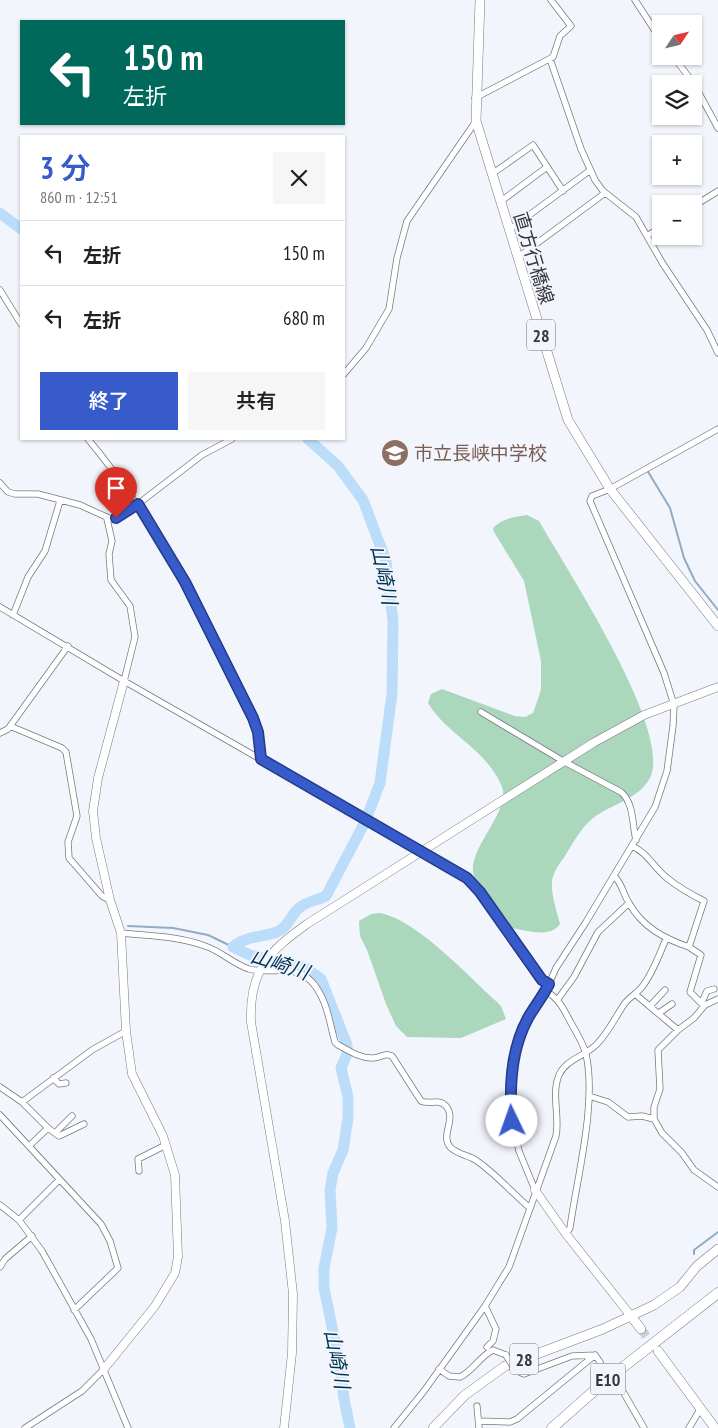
<!DOCTYPE html>
<html lang="ja">
<head>
<meta charset="utf-8">
<style>
	body { margin:0; font-family:"PT Sans Narrow","Noto Sans JP",sans-serif; background:#f6f6f6; color:#202124; height:100vh; display:flex; flex-direction:column; font-size:19px; white-space:nowrap }
	* { box-sizing:border-box; margin:0 }
	p { font-size:16px; color:#757577 }
	.icon { flex:none; width:28px; height:28px; fill:none; stroke:currentColor; stroke-width:2; stroke-linecap:round; stroke-linejoin:round }
	.map { position:relative; flex:1; overflow:hidden }
	.details { position:absolute; left:20px; top:135px; width:325px; height:305px; display:flex; flex-direction:column; background:#fff; border-radius:0px; box-shadow:0 1px 4px #0004 }
	.details>* { flex:none }
	.hud { position:absolute; left:20px; top:20px; width:325px; height:105px; border-radius:0px; box-shadow:0 1px 4px #0004; background:#00695c; color:#fff; overflow:hidden }
	.needle { width:32px; rotate:55deg }
	.controls { position:absolute; left:652px; top:15px; display:grid; gap:10px }
	.controls a { display:grid; place-items:center; width:50px; height:50px; border-radius:0px; background:#fff; box-shadow:0 1px 4px #0004; font-size:25px }
	.pin { position:absolute; display:grid; place-items:center; width:42px; height:42px; color:#fff; margin:-51px -21px; border-radius:50% 50% 50% 0; rotate:-45deg; box-shadow:0 0 5px #0007 }
	.pin .icon { rotate:45deg }
	.me { position:absolute; width:55px; margin:-28px; rotate:357deg; stroke-linejoin:round; filter:drop-shadow(0 0 4px #0008) }
	.turn { display:flex; align-items:center; gap:18px; height:105px; padding:0 20px; font-size:22px }
	.turn .icon { width:65px; height:65px; stroke-width:2.5 }
	.turn b { display:block; font-size:35px; line-height:42px }
	.round { display:grid; place-items:center; flex:none; width:52px; height:52px; border-radius:0px; background:#f6f6f6 }
	.head { display:flex; align-items:center; justify-content:space-between; height:85px; padding:0 20px }
	h1 { font-size:30px; font-weight:600; line-height:38px; color:#385bcc }
	.action { display:flex; gap:10px; margin-top:auto; padding:10px 20px }
	.action a { flex:1; height:58px; border-radius:0px; background:#385bcc; color:#fff; font-size:20px; font-weight:600; line-height:58px; text-align:center }
	.action a+a { background:#f6f6f6; color:#202124 }
	ul { padding:0; list-style:none }
	li { display:flex; align-items:center; gap:15px; height:65px; padding:0 20px; border-top:1px solid #e0e0e0 }
	li div { flex:1 }
	li b { display:block; font-size:19px }
	li em { font-style:normal }
	.map>svg:first-child { display:block }
</style>
</head>
<body>
<div class="map">
<svg width="718" height="1428" viewBox="0 0 718 1428">
	<rect width="100%" height="100%" fill="#f3f5fd"/>
	<path fill="#abd7bc" d="M527,515L539,521C569,573 659,711 653,767C650,797 611,803 592,819C580,829 573,843 565,856C560,863 552,873 552,883C551,895 557,912 560,924C550,939 526,930 511,928C502,920 498,909 491,900C485,892 474,883 473,872C470,846 511,810 502,787C487,749 446,734 428,703L431,694L442,689L515,716L525,717L533,713L541,690V661L524,581L494,532L493,528C503,518 514,517 527,515Z
		M379,913C415,918 467,975 496,1001L501,1006L506,1019L461,1038L407,1037L396,1026L386,1004L367,950L360,936L359,921L371,914Z"/>
	<g fill="none" stroke-linecap="round" stroke-linejoin="round">
		<path stroke="#93abc0" stroke-width="2" d="M647,470L670,508L684,558L695,581L718,610
			M128,926L173,928L208,935L233,947
			M694,1254V1250L718,1232"/>
		<path stroke="#bbddf9" stroke-width="11" d="M0,213L21,229
			M308,439L338,466L363,500L386,561L393,621L392,694L380,783L365,822L326,896C316,901 306,901 298,909C290,916 289,927 277,932C264,937 244,936 233,947L250,955L304,967L321,979L347,1045V1054L341,1068L348,1097V1118L343,1150L333,1173L330,1190L332,1228L324,1268V1288L340,1365L344,1399L350,1428"/>
		<path stroke="#cdcfd6" stroke-width="5.5" stroke-dasharray="5.5 3" stroke-linecap="butt" d="M600,1362L613,1378"/>
		<path stroke="#cdcfd6" stroke-width="9" stroke-dasharray="9 4.5" stroke-linecap="butt" d="M641,1329L656,1349"/>
		<g stroke="#777980" stroke-width="7">
			<path id="street" d="M635,0L661,40
				M673,56L694,84L718,128
				M550,59L581,149L595,180L603,191L636,217L663,264L707,330L718,353
				M475,98L553,57L560,36L571,26L551,0
				M492,174L533,145L563,191
				M500,202L547,167
				M694,206L718,191
				M509,230L589,171
				M647,236L661,227
				M517,258L605,193
				M0,290L21,324
				M344,374L366,348L389,309L397,258L407,221L476,121
				M88,439C158,523 205,620 253,718L258,732L261,759
				M0,483L8,492L15,494H38L80,505L111,519L138,504L202,455L232,439
				M107,519L112,541L109,554L111,580L130,606L135,637L124,681
				M0,607L124,681L454,870L467,878L480,892L542,980L549,984
				M13,615L28,577L45,551L60,501
				M481,712L563,761L621,792C634,803 632,824 636,840
				M10,726L62,748L66,752L77,816L68,842L69,858L102,896L110,900
				M0,733L8,729L68,646
				M614,876C622,883 623,894 629,903C642,927 665,939 689,947L704,901C692,895 678,887 667,878C653,867 648,853 632,846
				M121,933C149,936 179,936 205,946C221,951 233,964 249,969C270,975 294,963 311,981C327,998 329,1021 335,1042L338,1045C348,1050 361,1059 373,1058C381,1058 385,1052 392,1056L421,1101C429,1105 439,1098 446,1106C457,1119 440,1135 450,1147C458,1155 469,1155 477,1161C496,1174 512,1193 530,1208
				M689,947L701,955L690,992L704,1006
				M546,991C560,1000 563,1008 571,1023C577,1033 583,1043 586,1054C597,1104 577,1177 570,1228L566,1234
				M635,994L678,1030
				M558,999L574,977L598,932L629,903
				M718,999L705,1005L694,1018L678,1030L658,1050L660,1089L654,1107V1119L662,1133L682,1153L694,1170L718,1187
				M702,1002L707,991L714,989
				M650,1006L665,990
				M659,1013L672,1004
				M53,1078L59,1084L66,1083
				M0,1087L22,1102L92,1050L126,1031
				M589,1096L608,1102L628,1117L642,1116L654,1119
				M22,1102L48,1128L29,1146
				M0,1115L101,1224L110,1241L118,1268L74,1310
				M48,1128L59,1136L84,1124
				M55,1133L72,1116
				M139,1171L138,1159L166,1145
				M535,1190L519,1151L512,1121L510,1085L515,1052L528,1019L546,991L556,968L586,922L655,807L667,771L673,726L674,705L664,673L590,501L592,496L610,489L718,429
				M0,1205L19,1220L42,1251L91,1339L128,1428
				M19,1220L59,1180
				M0,1267L5,1259L32,1236
				M485,1306L496,1329L493,1341L487,1347
				M439,1369L449,1376L460,1377C473,1371 480,1356 493,1350L506,1355
				M515,1370L524,1374L572,1356L595,1355
				M618,1383L644,1428
				M477,1406L479,1428
				M479,1421L510,1422L517,1419L595,1355L600,1362
				M25,1428L82,1391L104,1369
				M394,1428L424,1391L485,1306L509,1267L556,1136C560,1117 551,1094 559,1075C566,1059 586,1056 597,1044C608,1033 616,1016 625,1003C630,997 637,993 642,987C653,973 659,955 666,939
				M689,1428L701,1408"/>
		</g>
		<g stroke="#777980" stroke-width="9">
			<path id="secondary" d="M535,1190L566,1234L631,1316
				M104,1369L155,1306L175,1273L178,1257L175,1175L163,1136L132,1074L126,1031L121,933L110,900L96,838L93,811L98,778L124,681
				M284,1428L292,1353L293,1294L285,1221L251,1022C249,971 268,952 307,924L593,743L644,715L718,687"/>
		</g>
		<g stroke="#777980" stroke-width="10">
			<path id="primary" d="M480,0L476,121L568,420L610,489L718,626
				M631,1316L641,1329
				M658,1351L715,1428
				M433,1428L465,1395L505,1366L603,1329L654,1305L680,1287L697,1266L718,1249"/>
		</g>
		<g stroke="#777980" stroke-width="11">
			<path id="highway" d="M552,1428L604,1382L718,1293"/>
		</g>
		<use href="#street" stroke="#fff" stroke-width="5.5"/>
		<use href="#secondary" stroke="#fff" stroke-width="8"/>
		<use href="#primary" stroke="#fff" stroke-width="9"/>
		<use href="#highway" stroke="#fff" stroke-width="10"/>
		<g stroke="#777980" stroke-width="7" stroke-linecap="butt">
			<path id="street-bridge" d="M506,1355L515,1370"/>
		</g>
		<use href="#street-bridge" stroke="#fff" stroke-width="5.5"/>
	</g>
	<g fill="none" stroke-linecap="round" stroke-linejoin="round">
		<g stroke="#243b85" stroke-width="12">
			<path id="route" d="M116,518L138,504L185,582L253,718L258,732L261,759L467,878L480,892L542,980L549,984C543,996 535,1006 528,1018C511,1049 509,1086 512,1121"/>
		</g>
		<use href="#route" stroke="#385bcc" stroke-width="9"/>
	</g>
	<defs>
		<g id="school-disc" transform="scale(1.4375)"><circle r="9.5" fill="#8d6e63" stroke="#f3f5fd"/><path d="M0-5L7-2L0 1L-7-2ZM-4 1L0 2.5L4 1V4Q0 6-4 4Z" fill="#fff"/></g>
	</defs>
	<g fill-rule="evenodd">
		<use href="#school-disc" x="395" y="453"/>
	</g>
	<g text-anchor="middle" dominant-baseline="central" stroke-width="4" stroke-linejoin="round" paint-order="stroke">
		<g fill="#f3f5fd" stroke="#6f7074" stroke-width="1">
			<rect x="527" y="319.5" width="28" height="31" rx="4"/>
			<rect x="510" y="1343.5" width="28" height="31" rx="4"/>
			<rect x="590.5" y="1363.5" width="35" height="31" rx="4"/>
		</g>
		<g font-size="18" font-weight="bold" fill="#36373a">
			<text x="541" y="335">28</text>
			<text x="524" y="1359">28</text>
			<text x="608" y="1379">E10</text>
		</g>
		<g font-size="19" fill="#36373a" stroke="#f3f5fd">
			<text transform="translate(534 258) rotate(73)">直方行橋線</text>
		</g>
		<g font-size="19" fill="#785e54" stroke="#f3f5fd" text-anchor="start">
			<text x="414" y="453">市立長峡中学校</text>
		</g>
		<g font-size="20" font-style="italic" fill="#003354" stroke="#f3f5fd">
			<text transform="translate(384 575) rotate(78)">山崎川</text>
			<text transform="translate(280 964) rotate(18)">山崎川</text>
			<text transform="translate(337 1359) rotate(79)">山崎川</text>
		</g>
	</g>
</svg>
<div class="controls">
<a><svg class="needle" viewBox="-14 -14 28 28"><path d="M0-13l5 13h-10z" fill="#e53935"/><path d="M0 13l5-13h-10z" fill="#757577"/></svg></a>
<a><svg class="icon" aria-label="layers" viewBox="0 0 24 24"><path d="M12 4l9 5-9 5-9-5zM3 14l9 5 9-5"/></svg></a>
<a>+</a>
<a>−</a>
</div>
<div class="pin" style="left:116px;top:518px;background:#d93025"><svg class="icon" aria-label="arrive" viewBox="0 0 24 24"><path d="M6 21V4h12l-3 4 3 4H6"/></svg></div>
<svg class="me" style="left:512px;top:1121px" viewBox="-20 -20 40 40"><circle r="19" fill="#fff"/><path d="M0-13L10 11 0 6-10 11z" fill="#385bcc"/></svg>
<div class="hud">
<div class="turn"><svg class="icon" aria-label="left" viewBox="0 0 24 24"><path d="M17 20v-9H6M10 6l-5 5 5 5"/></svg><div><b>150 m</b>左折</div></div>
</div>
<section class="details">
<div class="head"><div><h1>3 分</h1><p>860 m · 12:51</p></div><a class="round"><svg class="icon" aria-label="close" viewBox="0 0 24 24"><path d="M6 6l12 12M18 6L6 18"/></svg></a></div>
<ul>
<li><svg class="icon" aria-label="left" viewBox="0 0 24 24"><path d="M17 20v-9H6M10 6l-5 5 5 5"/></svg><div><b>左折</b></div><em>150 m</em></li>
<li><svg class="icon" aria-label="left" viewBox="0 0 24 24"><path d="M17 20v-9H6M10 6l-5 5 5 5"/></svg><div><b>左折</b></div><em>680 m</em></li>
</ul>
<div class="action"><a>終了</a><a>共有</a></div>
</section>
</div>
</body>
</html>
